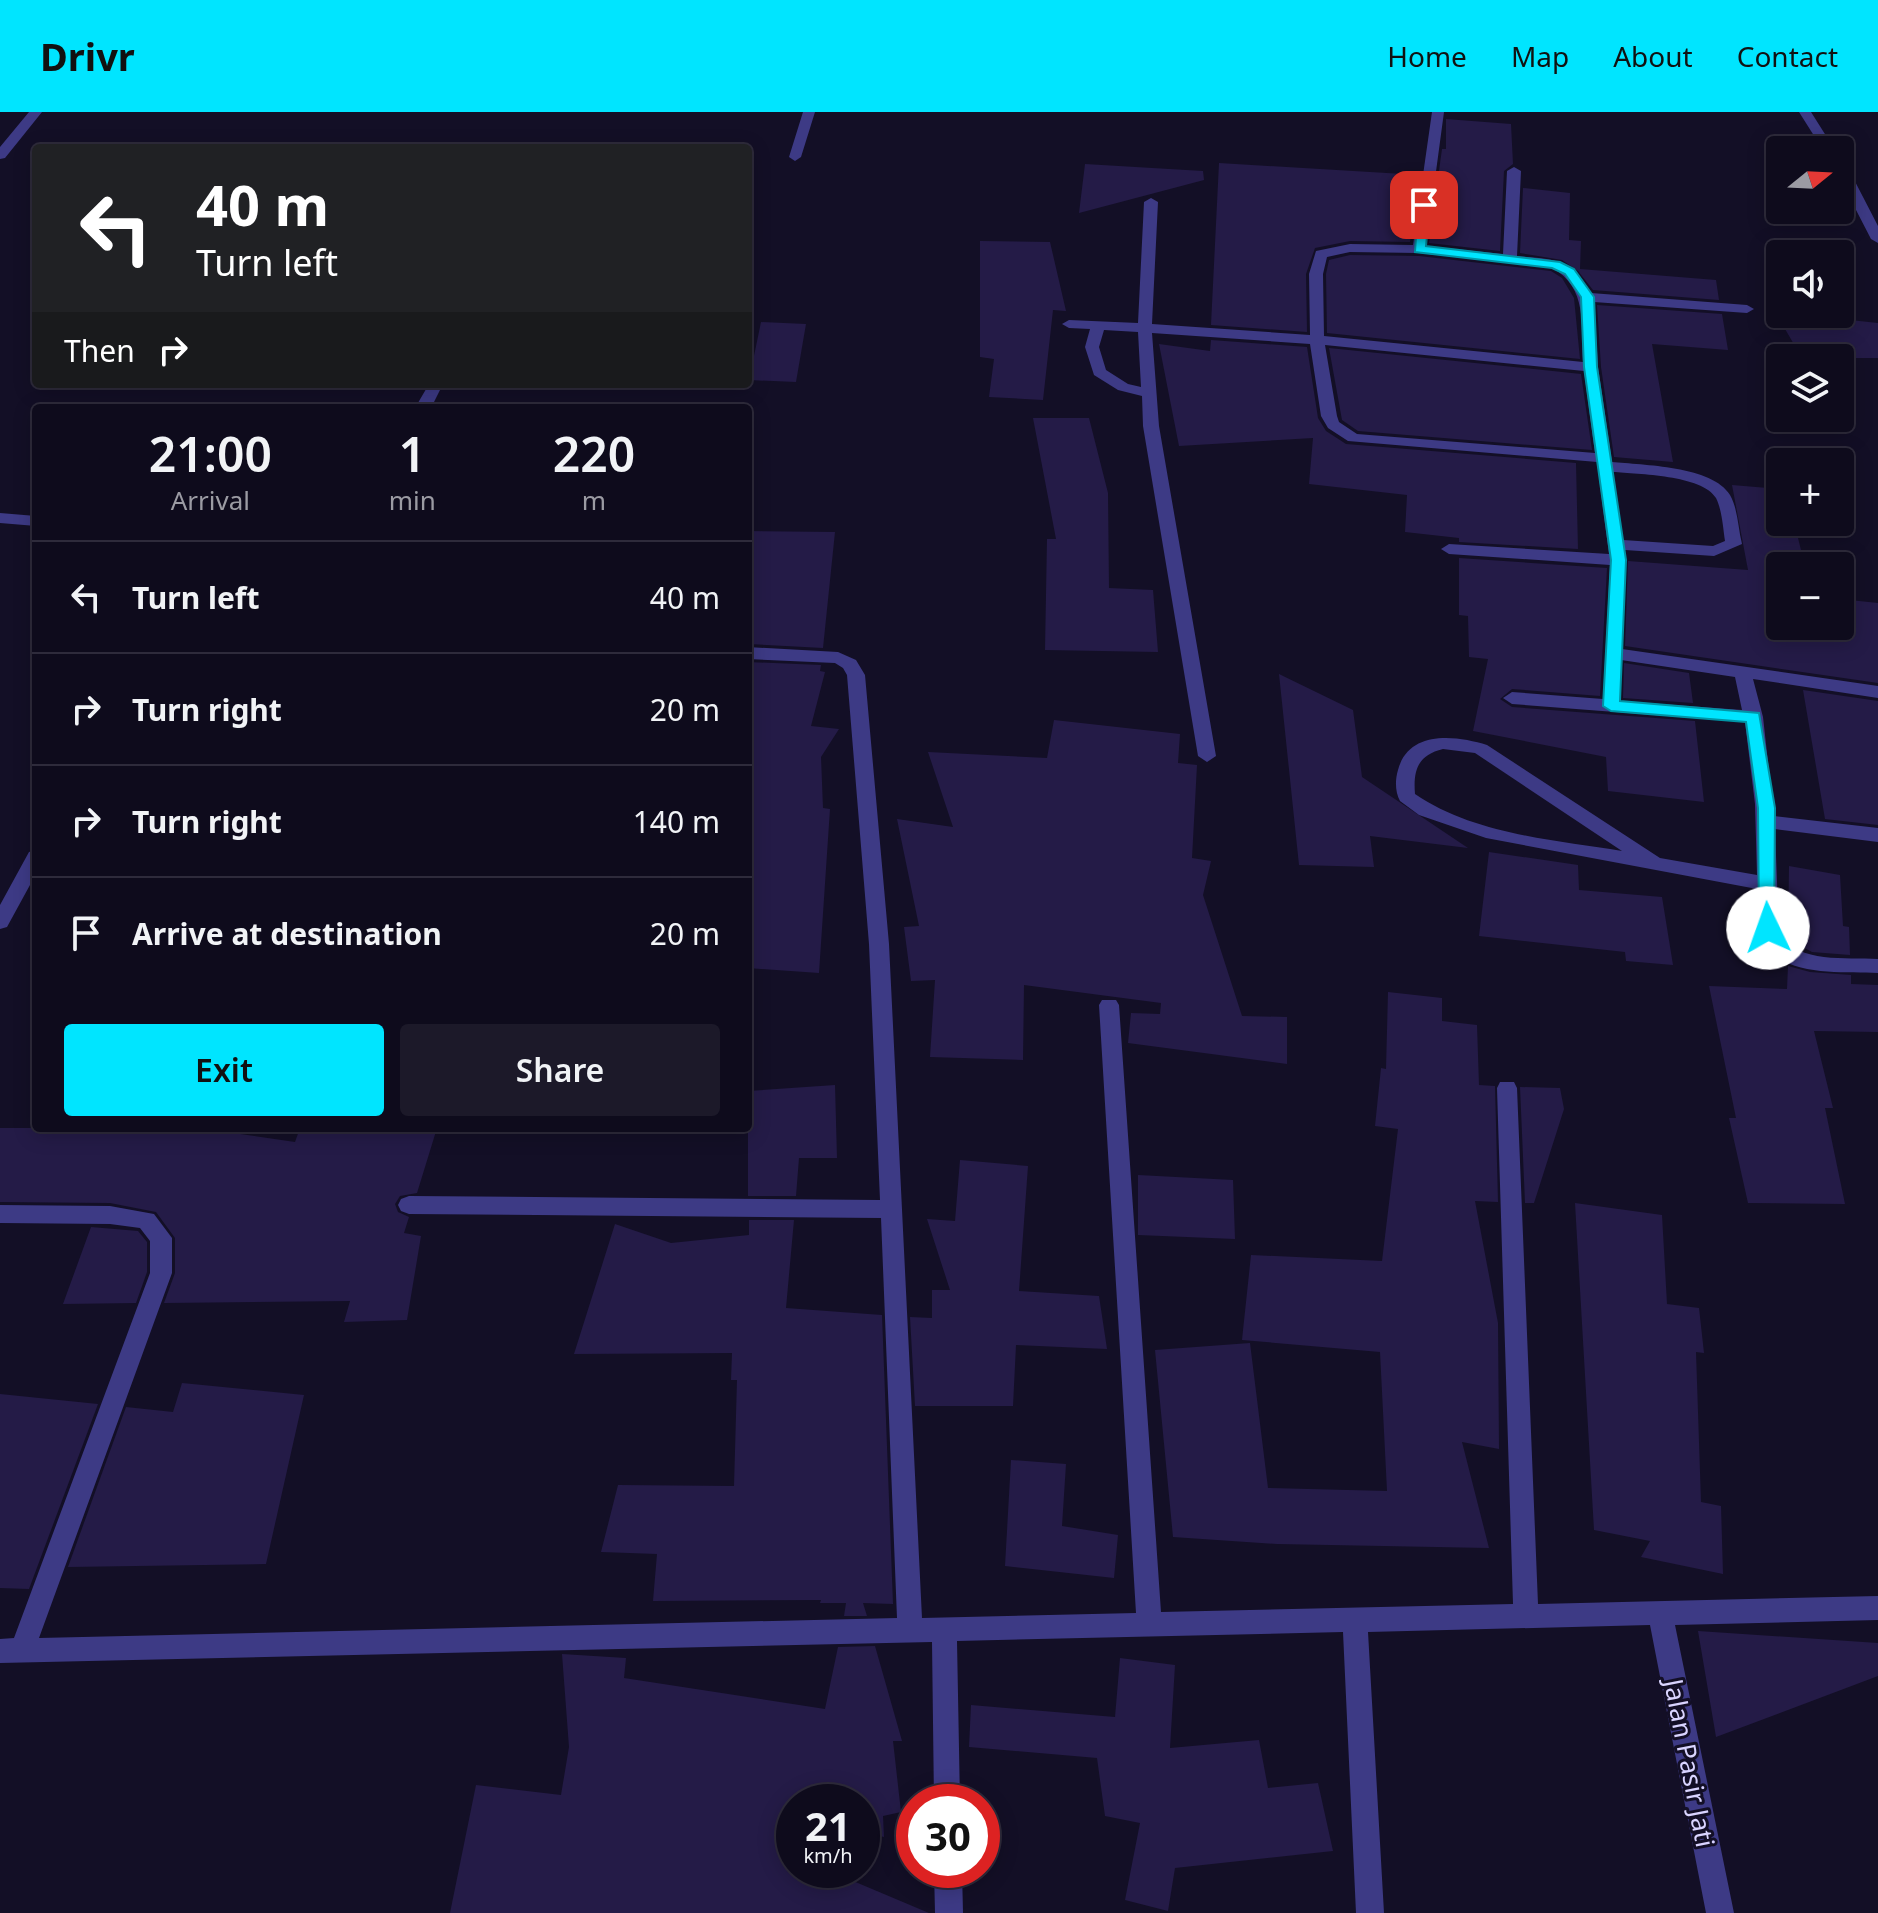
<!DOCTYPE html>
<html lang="en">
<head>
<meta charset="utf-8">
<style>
	body { margin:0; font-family:"Noto Sans",sans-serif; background:#1c1929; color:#f1f3f6; height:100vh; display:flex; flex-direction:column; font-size:30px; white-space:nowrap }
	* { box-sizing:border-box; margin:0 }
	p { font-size:26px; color:#9b9ba3 }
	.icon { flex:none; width:44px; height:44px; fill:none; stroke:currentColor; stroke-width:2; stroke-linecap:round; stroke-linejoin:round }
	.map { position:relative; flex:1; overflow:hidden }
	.sheet { position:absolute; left:32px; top:292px; width:720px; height:728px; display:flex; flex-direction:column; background:#0e0b1c; border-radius:8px; box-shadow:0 4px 20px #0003,0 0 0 2px #2e2b3b }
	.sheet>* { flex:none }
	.hud { position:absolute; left:32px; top:32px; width:720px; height:244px; border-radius:8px; box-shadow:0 4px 20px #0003,0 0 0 2px #2e2b3b; background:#202124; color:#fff; overflow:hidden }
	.needle { width:52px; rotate:72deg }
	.controls { position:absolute; left:1766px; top:24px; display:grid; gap:16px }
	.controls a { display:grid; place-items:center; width:88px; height:88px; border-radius:8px; background:#0e0b1c; box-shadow:0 4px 20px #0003,0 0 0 2px #2e2b3b; font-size:40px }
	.speed { position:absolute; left:776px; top:1672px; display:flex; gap:16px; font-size:40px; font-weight:700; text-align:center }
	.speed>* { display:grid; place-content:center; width:104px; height:104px; border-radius:50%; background:#0e0b1c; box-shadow:0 4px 20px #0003,0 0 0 2px #2e2b3b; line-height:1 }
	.speed small { font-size:20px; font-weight:400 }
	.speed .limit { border:12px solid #d22; background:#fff; color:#111 }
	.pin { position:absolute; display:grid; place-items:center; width:68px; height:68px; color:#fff; margin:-34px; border-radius:16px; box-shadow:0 4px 12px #0006 }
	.me { position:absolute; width:88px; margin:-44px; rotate:357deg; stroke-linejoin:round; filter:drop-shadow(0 0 6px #0008) }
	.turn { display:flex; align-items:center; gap:28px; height:168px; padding:0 32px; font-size:36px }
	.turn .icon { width:104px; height:104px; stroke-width:2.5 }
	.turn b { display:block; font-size:56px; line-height:68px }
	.then { display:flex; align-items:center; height:76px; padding:0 32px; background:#0003; gap:16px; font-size:30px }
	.eta { display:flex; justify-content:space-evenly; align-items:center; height:136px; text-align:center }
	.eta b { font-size:48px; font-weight:600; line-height:56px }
	.action { display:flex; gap:16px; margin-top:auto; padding:16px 32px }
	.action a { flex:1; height:92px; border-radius:8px; background:#00e5ff; color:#111; font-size:32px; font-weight:600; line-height:92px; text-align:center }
	.action a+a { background:#1c1929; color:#f1f3f6 }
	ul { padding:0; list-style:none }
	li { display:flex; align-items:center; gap:24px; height:112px; padding:0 32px; border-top:2px solid #2e2b3b }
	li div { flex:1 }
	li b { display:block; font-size:30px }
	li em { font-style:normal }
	header { display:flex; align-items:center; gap:48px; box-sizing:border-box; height:112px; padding:0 40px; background:#00e5ff; color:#111 }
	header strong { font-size:38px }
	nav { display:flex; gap:44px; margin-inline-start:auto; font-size:28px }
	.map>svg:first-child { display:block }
</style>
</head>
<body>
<header>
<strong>Drivr</strong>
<nav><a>Home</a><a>Map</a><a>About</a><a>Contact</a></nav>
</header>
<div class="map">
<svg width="1878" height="1801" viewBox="0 0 1878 1801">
	<rect width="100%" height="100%" fill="#130f26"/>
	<path fill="#241b47" d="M1446,7L1511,12L1513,52L1504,59L1500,139L1429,131L1442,37H1446Z
		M1219,51L1420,63L1410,130L1350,129L1315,136L1306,162L1307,220L1211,213Z
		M1085,52L1203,59L1204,68L1079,101Z
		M1523,76L1570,81L1569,128L1581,129L1580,157L1716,168L1719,188L1593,178L1578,159L1562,148L1520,141Z
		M980,129L1050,130L1066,199L1053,198L1043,288L989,285L994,247L980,245Z
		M1350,143L1419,144L1551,159L1562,166L1574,186L1580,247L1327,221L1326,162L1329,148Z
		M1597,193L1722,202L1728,238L1652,232L1673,350L1614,345L1601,255Z
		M1775,200L1878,211V246H1802Z
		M761,210L806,212L796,270L749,268Z
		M1211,228L1307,235L1318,306L1326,319L1346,332L1576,351L1578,437L1459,430V426L1405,420L1407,383L1309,372L1313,326L1179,334L1159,232L1210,239Z
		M1329,236L1581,262L1592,338L1358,319L1342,308Z
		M1033,306H1089L1108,381L1109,476L1153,478L1158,540L1045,538L1047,427H1056Z
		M1732,373L1780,377V410H1794L1805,454H1780V514H1840V487L1878,491V571L1625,534L1628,449L1748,458Z
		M748,419L835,420L823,536L748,532Z
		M1459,446L1607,456L1600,584L1512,577L1500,587L1512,595L1695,609L1704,690L1608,679L1606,645L1473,619L1488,547L1469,545L1468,504L1459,503Z
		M748,550L821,553L820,559L825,560L811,614L839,617L821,645L823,696L830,697L819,861L748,856Z
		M1624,551L1689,561L1693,591L1623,586Z
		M1279,562L1353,598L1362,665L1468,736L1370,724L1374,755L1299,753Z
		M1803,578L1878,589V713L1825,707Z
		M1054,608L1180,622L1178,651L1197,653L1192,746L1211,749L1203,783L1242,904L1287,905V952L1128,931L1131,901L1160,902L1161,891L1024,873L1023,948L930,945L935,868L911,869L904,815L919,814L897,707L953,715L928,640L1047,646Z
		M1489,740L1578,753L1579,778L1662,785L1673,853L1626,849L1625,840L1479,824Z
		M1789,754L1840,763L1843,814L1849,815L1850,843L1812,840L1788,827Z
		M1788,854L1810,860L1851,863V872L1878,873V920L1814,919L1833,996H1825L1845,1092L1748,1091L1729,1006H1736L1709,874L1787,877Z
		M1388,880L1442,886V909L1477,913L1479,973L1495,974L1498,1090L1475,1089L1498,1211L1499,1337L1462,1330L1489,1436L1277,1432L1173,1425L1155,1238L1250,1231L1268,1376L1387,1379L1380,1240L1242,1228L1251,1143L1382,1149L1398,1017L1375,1014L1381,956L1386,957Z
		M835,973L837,1046H799L796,1084H748V979Z
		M1520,975L1560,976L1564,997L1534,1091H1525Z
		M0,1016H199L295,1030L300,1016H437L417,1081L400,1084L395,1092L398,1100L409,1105L404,1121L421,1124L407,1208L344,1210L350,1189L164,1191L175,1161V1126L156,1100L110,1091L0,1090Z
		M960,1048L1028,1054L1019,1179L1099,1184L1107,1237L1016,1233L1013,1294H915L910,1205L932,1206V1178H950L927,1107L955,1109Z
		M1138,1063L1233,1068L1235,1127L1138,1123Z
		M1575,1091L1662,1103L1667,1192L1699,1196L1704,1241L1696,1240L1701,1390L1721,1394L1723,1462L1641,1445L1650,1429L1594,1418Z
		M749,1108H794L786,1196L882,1203L893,1492L863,1491L867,1504H844L846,1491H820L821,1488L653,1489L657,1442L601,1440L618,1373L734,1374L737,1268H731L732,1241L574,1242L615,1112L671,1131L749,1123Z
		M91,1115L138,1119L147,1130V1160L136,1191L63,1192Z
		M182,1271L304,1283L266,1452L68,1455L126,1295L173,1300Z
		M0,1282L98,1292L29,1477L0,1476Z
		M1011,1348L1066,1352L1062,1414L1118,1423L1114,1466L1005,1454Z
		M1698,1519L1878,1531V1564L1716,1625Z
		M875,1534L902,1629H893L901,1700L883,1704L884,1725L862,1719V1690H794V1758H827L929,1801H450L476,1673L561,1683L569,1635L562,1542L626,1546L624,1566L825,1597L838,1535Z
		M1120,1546L1175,1553L1170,1636L1259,1628L1268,1676L1318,1671L1333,1739L1175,1756L1168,1799L1125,1788L1140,1711L1105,1704L1097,1646L969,1635L971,1593L1115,1605Z"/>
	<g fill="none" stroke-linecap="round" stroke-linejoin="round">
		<path fill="#3d3a85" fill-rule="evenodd" d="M29,0H42L5,46L0,47V35Z
			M803,0H815L801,45L795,49L789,45Z
			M1432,0H1444L1426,134L1503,142L1507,59L1514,55L1521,59L1517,144C1559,148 1567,145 1591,181L1747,193L1754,197L1747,201L1594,190L1598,255L1612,350C1642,353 1713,354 1730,383C1738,397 1738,416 1742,432L1714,444L1625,438L1622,537L1878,574V586L1753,567L1763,605L1774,704L1878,716V730L1775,717L1779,822C1800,852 1845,845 1878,847V861C1840,859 1775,867 1759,821C1755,808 1757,792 1757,777L1486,726L1419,703L1400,689C1395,680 1395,668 1398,658C1409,617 1457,624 1487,633L1660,746L1757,763L1755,692L1745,610L1512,592L1503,586L1512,580L1603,587L1610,453L1449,442L1441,437L1449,432L1609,442L1597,350L1348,329L1328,316L1321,304L1310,232L1152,221L1159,314L1216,644L1207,650L1198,644L1143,314L1142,284L1118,278L1094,263L1085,235L1090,217L1069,216L1062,212L1069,208L1138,211L1144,90L1151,86L1158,90L1152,212L1310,223L1309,162L1316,139L1350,132L1413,133ZM1350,140L1419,141L1552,156C1588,175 1581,214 1583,250L1324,224L1323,162L1327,145ZM1104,218L1138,220L1141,275L1128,272L1106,258L1099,235ZM1325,233L1584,259L1595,341L1357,322L1339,310L1337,304ZM1613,360C1638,362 1702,363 1716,386C1722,398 1723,416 1725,429L1713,434L1623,428ZM1621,548L1735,565L1742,598L1620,589ZM1443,637L1475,641L1622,739C1554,728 1473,722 1415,682C1413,658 1418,643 1443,637Z
			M1799,0H1811L1835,38H1823Z
			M1840,50L1847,54L1878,114V131L1871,127L1840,67Z
			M429,272H443L431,296H415Z
			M0,401L36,404V414L0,411Z
			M748,535L838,540L856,548L865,563L889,832L922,1506L1136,1501L1099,893L1102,888H1116L1119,893L1161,1500L1513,1492L1497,976L1500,970H1514L1517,976L1538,1492L1878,1484V1508L1675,1513L1734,1801H1706L1650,1513L1368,1520L1384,1801H1356L1343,1520L957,1529L960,1690H934L932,1530L0,1551V1527L14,1526L150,1161V1129L140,1116L110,1112L0,1111V1093L110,1094L154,1102L172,1126V1161L39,1526L897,1506L881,1106L409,1102L401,1099L398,1093L401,1087L409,1084L880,1088L869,832L847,563L843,556L835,551L748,547Z
			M36,738V762L7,815L0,817V793L29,740Z
			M934,1758H962L963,1801H935Z"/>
	</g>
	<path fill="#00e5ff" stroke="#0095a6" stroke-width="2" d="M1424,89L1430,93L1426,134L1560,150L1574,157L1594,185L1597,255L1626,448L1620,589L1759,601L1775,696L1774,821L1768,823L1759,816L1758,696L1746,610L1611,599L1603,594L1611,448L1584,255L1581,185L1565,162L1552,156L1415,140L1418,93Z"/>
	<g text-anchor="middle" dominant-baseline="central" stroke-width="6" stroke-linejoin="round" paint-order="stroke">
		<g font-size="26" fill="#d9d4ff" stroke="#130f26">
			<text transform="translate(1690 1651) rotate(79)">Jalan Pasir Jati</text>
		</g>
	</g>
</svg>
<div class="controls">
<a><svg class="needle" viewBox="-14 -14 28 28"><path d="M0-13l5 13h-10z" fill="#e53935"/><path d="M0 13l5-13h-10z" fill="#9b9ba3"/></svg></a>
<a><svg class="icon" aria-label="sound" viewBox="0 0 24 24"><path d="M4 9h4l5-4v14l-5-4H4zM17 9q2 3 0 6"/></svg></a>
<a><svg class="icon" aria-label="layers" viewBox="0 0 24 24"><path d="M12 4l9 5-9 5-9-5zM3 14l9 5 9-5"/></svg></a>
<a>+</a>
<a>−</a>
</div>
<div class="speed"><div>21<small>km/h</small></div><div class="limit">30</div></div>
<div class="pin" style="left:1424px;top:93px;background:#d93025"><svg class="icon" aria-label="arrive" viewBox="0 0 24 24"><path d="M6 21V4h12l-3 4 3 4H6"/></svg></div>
<svg class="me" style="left:1768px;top:816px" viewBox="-20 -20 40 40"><circle r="19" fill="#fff"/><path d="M0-13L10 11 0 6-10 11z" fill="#00e5ff"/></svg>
<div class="hud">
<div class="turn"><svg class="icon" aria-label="left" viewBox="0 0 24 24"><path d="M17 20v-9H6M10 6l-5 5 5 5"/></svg><div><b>40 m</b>Turn left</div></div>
<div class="then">Then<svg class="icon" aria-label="right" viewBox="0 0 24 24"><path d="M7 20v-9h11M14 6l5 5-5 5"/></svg></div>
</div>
<section class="sheet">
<div class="eta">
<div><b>21:00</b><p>Arrival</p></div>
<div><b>1</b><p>min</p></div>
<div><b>220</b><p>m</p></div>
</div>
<ul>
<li><svg class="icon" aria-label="left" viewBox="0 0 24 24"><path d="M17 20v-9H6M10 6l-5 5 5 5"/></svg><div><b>Turn left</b></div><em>40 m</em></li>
<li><svg class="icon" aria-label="right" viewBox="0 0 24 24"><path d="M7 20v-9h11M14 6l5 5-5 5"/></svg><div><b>Turn right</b></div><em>20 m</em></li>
<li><svg class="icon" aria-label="right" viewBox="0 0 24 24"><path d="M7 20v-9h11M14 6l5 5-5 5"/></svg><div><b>Turn right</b></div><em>140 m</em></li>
<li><svg class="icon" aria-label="arrive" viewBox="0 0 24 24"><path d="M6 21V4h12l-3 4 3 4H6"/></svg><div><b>Arrive at destination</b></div><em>20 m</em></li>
</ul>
<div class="action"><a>Exit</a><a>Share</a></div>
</section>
</div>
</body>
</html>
